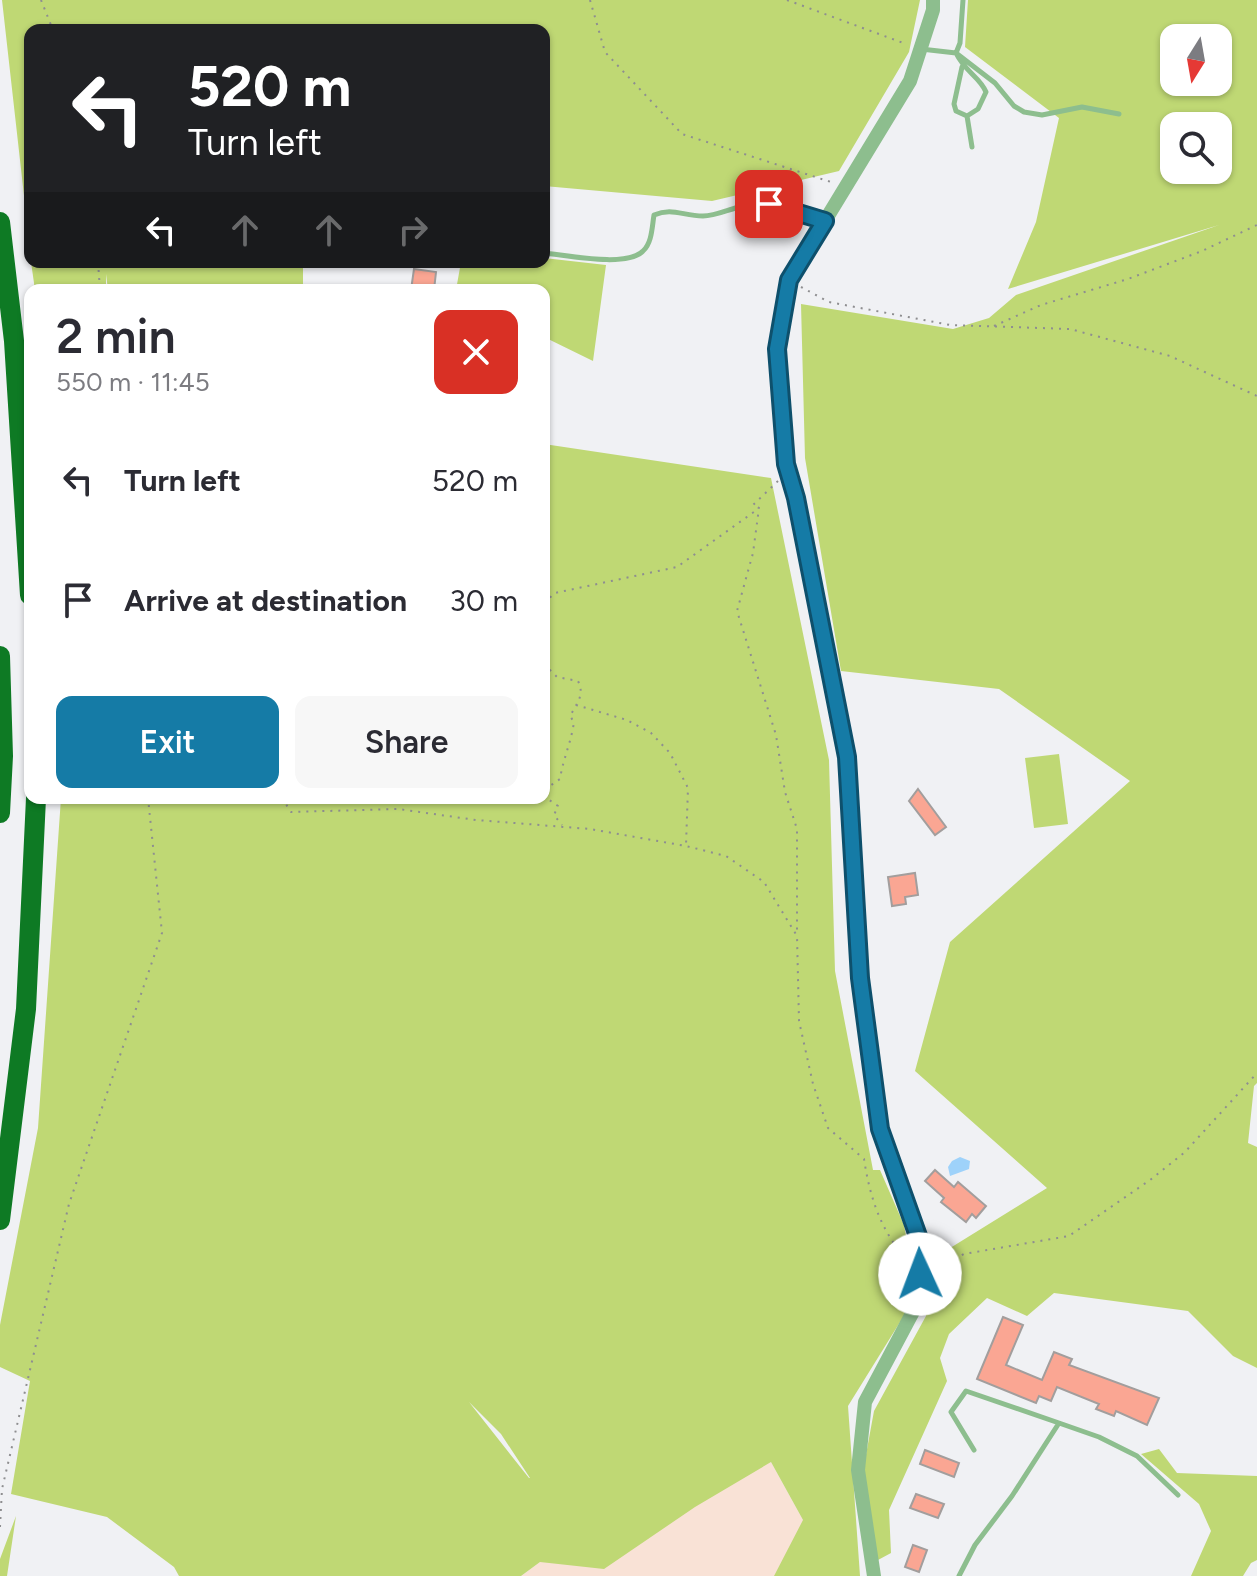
<!DOCTYPE html>
<html lang="en">
<head>
<meta charset="utf-8">
<style>
	body { margin:0; font-family:Figtree,sans-serif; background:#f7f7f7; color:#2b2b33; height:100vh; display:flex; flex-direction:column; font-size:30px; white-space:nowrap }
	* { box-sizing:border-box; margin:0 }
	p { font-size:26px; color:#7c7c81 }
	.icon { flex:none; width:44px; height:44px; fill:none; stroke:currentColor; stroke-width:2; stroke-linecap:round; stroke-linejoin:round }
	.map { position:relative; flex:1; overflow:hidden }
	.details { position:absolute; left:24px; top:284px; width:526px; height:520px; display:flex; flex-direction:column; background:#fff; border-radius:16px; box-shadow:0 2px 6px #0004 }
	.details>* { flex:none }
	.top-card { position:absolute; left:24px; top:24px; width:526px; height:244px; border-radius:16px; box-shadow:0 2px 6px #0004; background:#202124; color:#fff; overflow:hidden }
	.needle { width:52px; rotate:191deg }
	.buttons { position:absolute; left:1160px; top:24px; display:grid; gap:16px }
	.buttons a { display:grid; place-items:center; width:72px; height:72px; border-radius:16px; background:#fff; box-shadow:0 2px 6px #0004; font-size:40px }
	.pin { position:absolute; display:grid; place-items:center; width:68px; height:68px; color:#fff; margin:-34px; border-radius:16px; box-shadow:0 4px 12px #0006 }
	.me { position:absolute; width:88px; margin:-44px; rotate:358deg; stroke-linejoin:round; filter:drop-shadow(0 0 6px #0008) }
	.turn { display:flex; align-items:center; gap:28px; height:168px; padding:0 32px; font-size:36px }
	.turn .icon { width:104px; height:104px; stroke-width:2.5 }
	.turn b { display:block; font-size:56px; line-height:68px }
	.lanes { display:flex; align-items:center; height:76px; padding:0 32px; background:#0003; justify-content:center; gap:40px; direction:ltr }
	.lanes .off { opacity:.35 }
	.round { display:grid; place-items:center; flex:none; width:84px; height:84px; border-radius:16px; background:#f7f7f7 }
	.headline { display:flex; align-items:center; justify-content:space-between; height:136px; padding:0 32px }
	h1 { font-size:48px; font-weight:600; line-height:60px }
	.cta { display:flex; gap:16px; margin-top:auto; padding:16px 32px }
	.cta a { flex:1; height:92px; border-radius:16px; background:#157ba6; color:#fff; font-size:32px; font-weight:600; line-height:92px; text-align:center }
	.cta a+a { background:#f7f7f7; color:#2b2b33 }
	ul { padding:0; list-style:none }
	li { display:flex; align-items:center; gap:24px; height:120px; padding:0 32px }
	li div { flex:1 }
	li b { display:block; font-size:30px }
	li em { font-style:normal }
	.map>svg:first-child { display:block }
</style>
</head>
<body>
<div class="map">
<svg width="1257" height="1576" viewBox="0 0 1257 1576">
	<rect width="100%" height="100%" fill="#f0f1f4"/>
	<path fill="#f9e2d6" d="M771,1462L803,1520L812,1576H521L540,1562Z"/>
	<path fill="#bfd874" fill-rule="evenodd" d="M2,0H920L909,52L839,171L712,201L544,186V30H30V249Z
		M968,0H1257V1083L1254,1086L1248,1143L1257,1147V1368L1233,1356L1188,1311L1054,1293L1027,1316L987,1298L949,1334L940,1358L947,1381L889,1510L891,1553L878,1560L863,1471L874,1411L926,1316L934,1258L1047,1188L915,1071L950,942L1130,781L999,689L841,671L805,458L801,304L953,329L989,318L1016,295L1219,225L1008,289L1036,222L1059,118L965,47ZM1174,38H1218V82H1174ZM1174,126H1218V170H1174Z
		M544,258L606,265L593,361L544,337V290H456L461,262H544Z
		M31,262H303V290H108L106,274V290H35Z
		M544,444L771,478L829,760L835,971L873,1170H880L904,1225L913,1274L905,1314L848,1406L860,1576H774L803,1520L771,1462L695,1507L604,1569L540,1562L521,1576H179L174,1567L107,1517L11,1494L30,1381L0,1367V1325L38,1128L61,798H544ZM469,1402L501,1434L530,1478H529Z
		M1059,754L1068,824L1034,828L1025,758Z
		M1159,1449L1177,1473L1257,1476V1560L1251,1563L1243,1576H1191L1211,1531L1199,1504L1141,1454Z
		M16,1516L7,1576H0V1559Z"/>
	<path fill="#9ed2fa" d="M960,1157L970,1161L969,1169L950,1176L948,1167L952,1161Z"/>
	<path fill="#faa693" stroke="#a29e9d" stroke-width="2" d="M414,269L436,272L434,290H411Z
		M918,789L946,827L935,835L909,801Z
		M915,873L918,895L905,897L906,904L892,906L888,877Z
		M935,1170L954,1187L958,1182L986,1206L976,1218L972,1214L966,1222L941,1202L944,1198L925,1181Z
		M1003,1317L1023,1325L1006,1365L1042,1380L1054,1352L1072,1359L1069,1365L1159,1398L1147,1425L1116,1411L1114,1416L1096,1409L1099,1404L1057,1387L1051,1401L1039,1396L1036,1403L977,1379Z
		M925,1450L959,1463L954,1477L920,1464Z
		M916,1494L944,1504L938,1518L910,1508Z
		M913,1545L927,1550L919,1572L905,1567Z"/>
	<g fill="none" stroke-linecap="round" stroke-linejoin="round">
		<path stroke="#8e8e90" stroke-width="2" stroke-dasharray="2 6" stroke-linecap="butt" d="M41,0L53,30
			M590,0L605,52L682,134L831,182
			M787,0L906,44
			M98,262L100,290
			M801,287L829,302L950,325L1070,329L1170,356L1257,396
			M994,326L1041,305L1128,279L1202,251L1257,225
			M778,481L753,505L759,508L753,553L737,611L776,735L785,792L797,829V935
			M544,603L555,593L677,567L758,509
			M544,664L557,677L578,681C585,695 577,703 570,716L574,722C571,743 563,759 560,779L544,790L545,797L558,806L554,815L562,825
			M576,705L627,720L651,733L670,753L688,788L686,845
			M282,798L291,812L398,809L476,820L590,829L686,846L726,856L764,882L797,936L799,1021L813,1084L828,1128L864,1159C870,1198 881,1232 908,1261
			M934,1271L964,1254L1069,1236L1150,1180L1185,1152L1257,1073
			M0,1527L2,1489L69,1204L162,933L148,798"/>
		<path stroke="#8dbe8e" stroke-width="5" d="M921,49L956,53L995,83L1014,106L1024,112L1042,115L1082,107L1119,114
			M962,67L954,104L956,111L967,116L978,109L986,92C980,77 965,72 956,53L960,43L963,0
			M967,116L972,147
			M544,253C566,255 627,268 643,251C652,243 652,227 654,215C672,207 683,216 703,216C715,216 727,210 739,207C771,201 794,210 824,221
			M974,1450L951,1412L966,1391L1059,1423
			M959,1576L975,1545L1012,1496L1059,1423L1099,1437L1137,1456L1178,1495"/>
		<path stroke="#8dbe8e" stroke-width="14" d="M874,1576L858,1470L865,1402L915,1308L923,1250L880,1129L860,978L847,757L796,498L786,464L777,349L789,280L910,81L933,10V0"/>
		<path stroke="#0e7a24" stroke-width="20" d="M0,222L14,341L30,595
			M0,656L3,756L0,813
			M0,1220L26,1009L36,798"/>
	</g>
	<g fill="none" stroke-linecap="round" stroke-linejoin="round">
		<g stroke="#0e506c" stroke-width="20">
			<path id="route" d="M769,204L825,221L789,280L777,349L786,464L796,498L847,757L860,978L880,1129L923,1250L920,1274"/>
		</g>
		<use href="#route" stroke="#157ba6" stroke-width="14"/>
	</g>
</svg>
<div class="buttons">
<a><svg class="needle" viewBox="-14 -14 28 28"><path d="M0-13l5 13h-10z" fill="#e53935"/><path d="M0 13l5-13h-10z" fill="#7c7c81"/></svg></a>
<a><svg class="icon" aria-label="search" viewBox="0 0 24 24"><circle cx="10" cy="10" r="6"/><path d="M15 15l6 6"/></svg></a>
</div>
<div class="pin" style="left:769px;top:204px;background:#d93025"><svg class="icon" aria-label="arrive" viewBox="0 0 24 24"><path d="M6 21V4h12l-3 4 3 4H6"/></svg></div>
<svg class="me" style="left:920px;top:1274px" viewBox="-20 -20 40 40"><circle r="19" fill="#fff"/><path d="M0-13L10 11 0 6-10 11z" fill="#157ba6"/></svg>
<div class="top-card">
<div class="turn"><svg class="icon" aria-label="left" viewBox="0 0 24 24"><path d="M17 20v-9H6M10 6l-5 5 5 5"/></svg><div><b>520 m</b>Turn left</div></div>
<div class="lanes"><svg class="icon" aria-label="left" viewBox="0 0 24 24"><path d="M17 20v-9H6M10 6l-5 5 5 5"/></svg><svg class="icon off" aria-label="ahead" viewBox="0 0 24 24"><path d="M12 20V5M6 11l6-6 6 6"/></svg><svg class="icon off" aria-label="ahead" viewBox="0 0 24 24"><path d="M12 20V5M6 11l6-6 6 6"/></svg><svg class="icon off" aria-label="right" viewBox="0 0 24 24"><path d="M7 20v-9h11M14 6l5 5-5 5"/></svg></div>
</div>
<section class="details">
<div class="headline"><div><h1>2 min</h1><p>550 m · 11:45</p></div><a class="round" style="background:#d93025;color:#fff"><svg class="icon" aria-label="close" viewBox="0 0 24 24"><path d="M6 6l12 12M18 6L6 18"/></svg></a></div>
<ul>
<li><svg class="icon" aria-label="left" viewBox="0 0 24 24"><path d="M17 20v-9H6M10 6l-5 5 5 5"/></svg><div><b>Turn left</b></div><em>520 m</em></li>
<li><svg class="icon" aria-label="arrive" viewBox="0 0 24 24"><path d="M6 21V4h12l-3 4 3 4H6"/></svg><div><b>Arrive at destination</b></div><em>30 m</em></li>
</ul>
<div class="cta"><a>Exit</a><a>Share</a></div>
</section>
</div>
</body>
</html>
